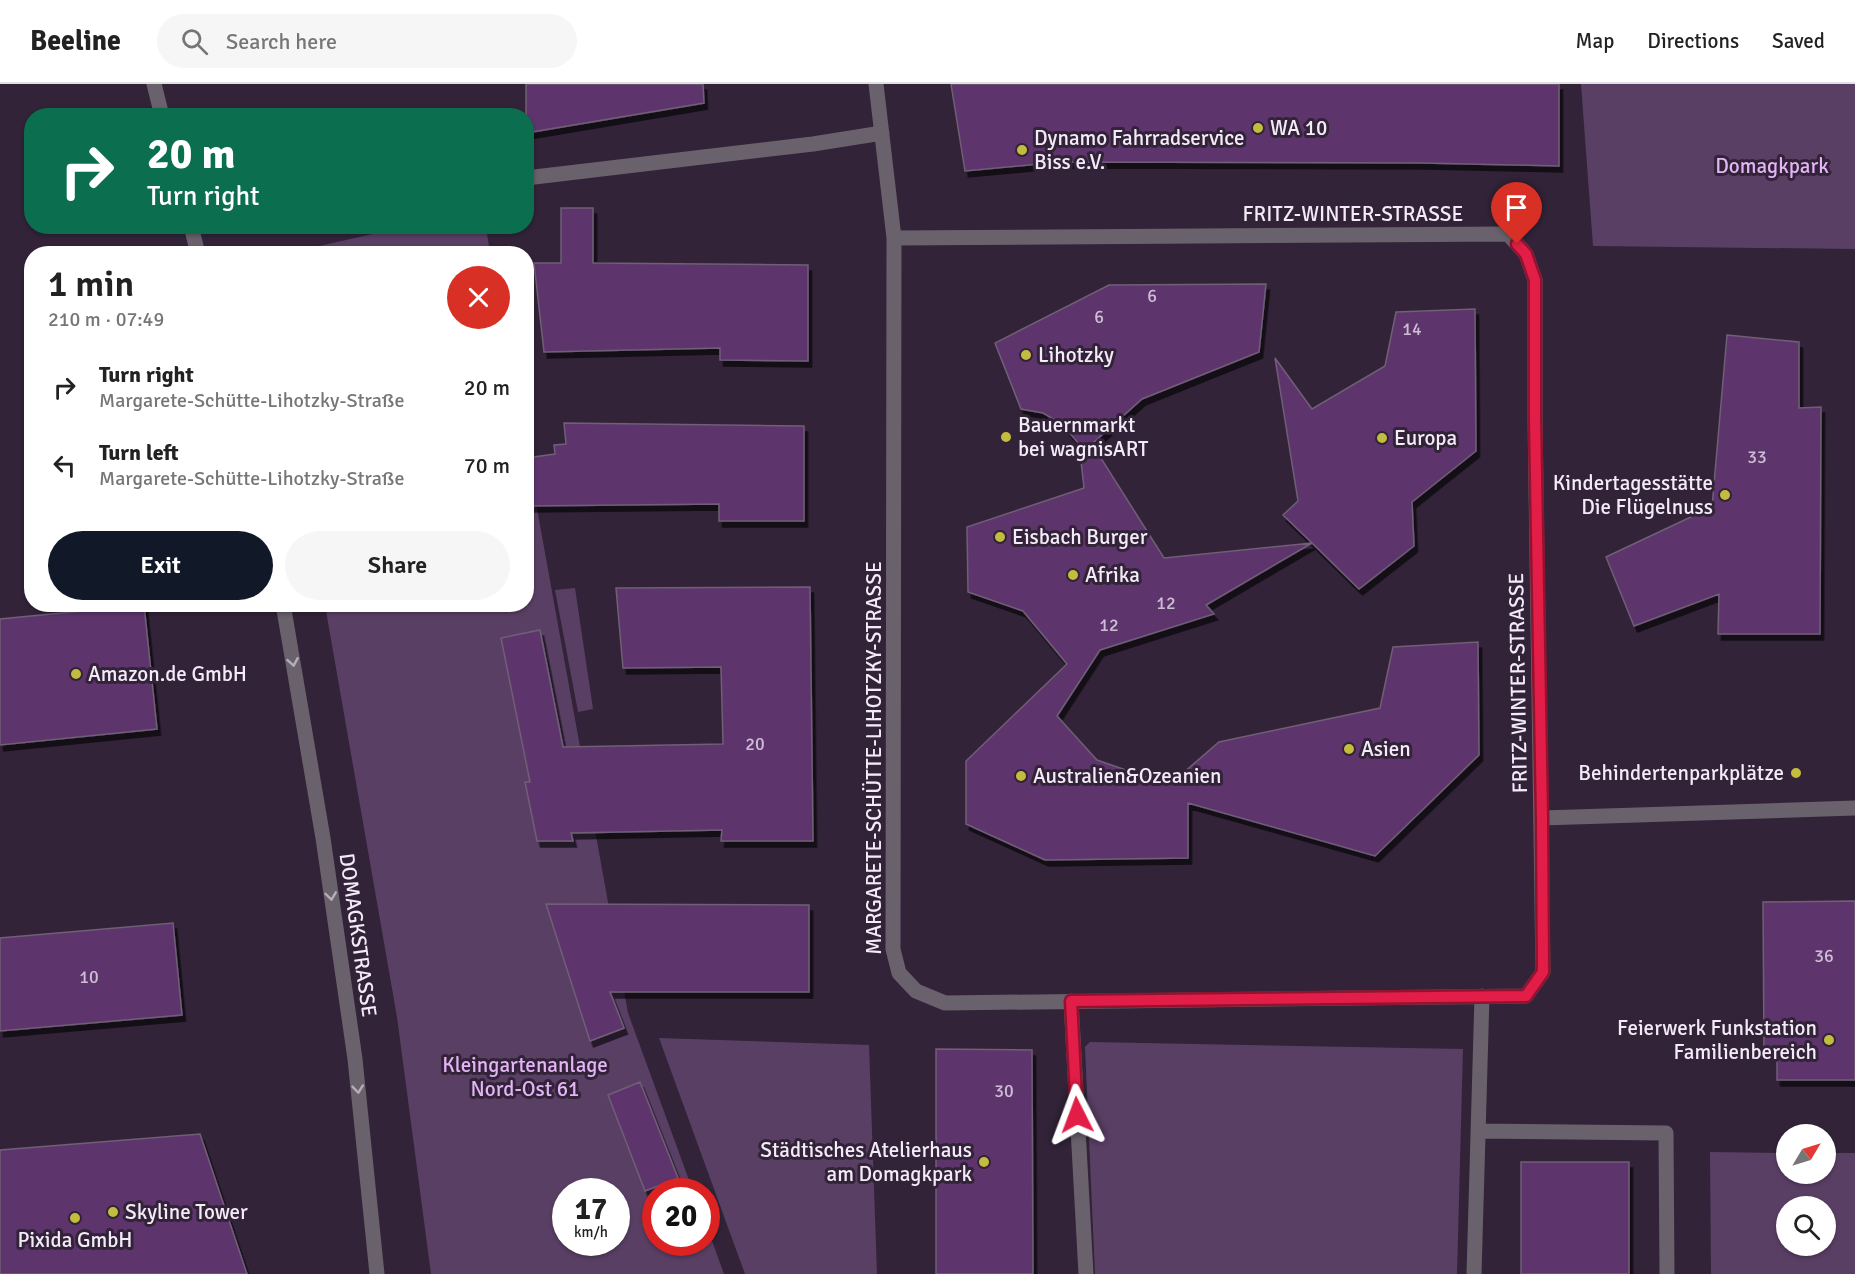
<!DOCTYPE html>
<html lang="en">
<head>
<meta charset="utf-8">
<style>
	body { margin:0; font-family:Signika,sans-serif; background:#f6f6f6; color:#222; height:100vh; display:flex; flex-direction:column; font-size:22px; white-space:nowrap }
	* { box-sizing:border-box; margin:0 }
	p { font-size:20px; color:#767676 }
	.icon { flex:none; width:33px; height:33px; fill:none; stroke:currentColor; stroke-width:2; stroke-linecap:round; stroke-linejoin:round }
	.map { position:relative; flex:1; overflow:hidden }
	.drawer { position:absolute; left:24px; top:162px; width:510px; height:366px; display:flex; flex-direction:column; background:#fff; border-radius:24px; box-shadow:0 2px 4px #0004 }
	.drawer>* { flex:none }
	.banner { position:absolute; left:24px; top:24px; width:510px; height:126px; border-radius:24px; box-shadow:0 2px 4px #0004; background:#0b6e4f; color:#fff; overflow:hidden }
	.needle { width:39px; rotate:52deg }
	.tools { position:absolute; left:1776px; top:1040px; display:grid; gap:12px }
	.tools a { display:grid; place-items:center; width:60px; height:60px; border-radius:50%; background:#fff; box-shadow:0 2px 4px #0004; font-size:30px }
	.speed { position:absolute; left:552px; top:1094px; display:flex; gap:12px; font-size:30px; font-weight:700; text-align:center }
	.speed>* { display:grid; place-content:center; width:78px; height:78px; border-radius:50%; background:#fff; box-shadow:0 2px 4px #0004; line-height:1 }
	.speed small { font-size:15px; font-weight:400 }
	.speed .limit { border:9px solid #d22; background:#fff; color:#111 }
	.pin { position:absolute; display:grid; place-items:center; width:51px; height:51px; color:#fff; margin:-62px -26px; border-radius:50% 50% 50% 0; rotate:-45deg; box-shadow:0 0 6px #0007 }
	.pin .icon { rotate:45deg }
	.me { position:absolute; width:66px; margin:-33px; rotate:357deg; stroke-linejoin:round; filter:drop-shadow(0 0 4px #0008) }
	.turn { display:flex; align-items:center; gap:21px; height:126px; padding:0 24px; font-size:27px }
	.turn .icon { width:78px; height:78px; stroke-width:2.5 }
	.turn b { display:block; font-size:42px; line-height:51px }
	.round { display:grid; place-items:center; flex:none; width:63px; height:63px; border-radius:32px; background:#f6f6f6 }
	.summary { display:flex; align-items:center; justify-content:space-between; height:102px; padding:0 24px }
	h1 { font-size:36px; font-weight:600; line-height:45px }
	.action { display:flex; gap:12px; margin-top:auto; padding:12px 24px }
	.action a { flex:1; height:69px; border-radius:36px; background:#111827; color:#fff; font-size:24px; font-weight:600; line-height:69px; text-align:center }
	.action a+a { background:#f6f6f6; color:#222 }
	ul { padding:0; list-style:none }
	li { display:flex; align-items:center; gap:18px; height:78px; padding:0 24px }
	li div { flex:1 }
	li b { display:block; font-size:22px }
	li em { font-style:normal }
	header { display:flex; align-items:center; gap:36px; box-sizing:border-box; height:84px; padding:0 30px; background:#fff; border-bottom:2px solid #e0e0e0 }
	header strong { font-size:28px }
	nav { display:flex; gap:33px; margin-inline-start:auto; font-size:21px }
	.search { width:420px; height:54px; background:#f6f6f6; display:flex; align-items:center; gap:15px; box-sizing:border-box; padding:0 21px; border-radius:33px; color:#767676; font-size:22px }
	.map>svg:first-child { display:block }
</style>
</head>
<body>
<header>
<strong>Beeline</strong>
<div class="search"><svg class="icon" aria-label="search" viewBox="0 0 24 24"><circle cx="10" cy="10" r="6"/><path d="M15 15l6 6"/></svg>Search here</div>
<nav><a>Map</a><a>Directions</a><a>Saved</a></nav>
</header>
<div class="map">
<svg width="1855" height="1190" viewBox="0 0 1855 1190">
	<defs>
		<filter id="shadow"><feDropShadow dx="3.5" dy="6" stdDeviation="0" flood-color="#0009"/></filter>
	</defs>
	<rect width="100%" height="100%" fill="#322338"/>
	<path fill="#5a3f65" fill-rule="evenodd" d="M1581,0H1855V165L1593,162Z
		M404,143H486L490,169H288Z
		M527,369L628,929L693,1107H656V1158H706L707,1143L724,1190H431L397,933L325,521L526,520ZM566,1107H616V1158H566Z
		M575,504L593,625L578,628L555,506Z
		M659,954L869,961L877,1190H745Z
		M1090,958L1463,965L1457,1190H1095L1085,963Z
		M1710,1068L1786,1069V1089H1826V1069H1855V1190H1711ZM1786,1122H1826V1161H1786Z"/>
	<path fill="#5d366c" stroke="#6f5e76" stroke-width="1.5" filter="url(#shadow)" d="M526,0H703L704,19L526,49Z
		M951,0H1559V82L1422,79L1060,78L965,87Z
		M561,124H593V179L808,181V277L720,276V264L544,268L534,179H561Z
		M1266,200L1259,268L1142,315L1092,360L1164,474L1312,459L1283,431L1298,417L1275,274L1312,325L1385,282L1396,228L1475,225L1476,367L1412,418L1414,462L1359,505L1312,459L1206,521L1214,530L1100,566L1057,632L1097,676L1169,701L1219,658L1380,624L1393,563L1478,558L1479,671L1375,772L1188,719V774L1045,776L966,740V677L1067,580L1023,527L968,508L967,443L1084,404L1079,360L1062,340L1043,329L1021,325L995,259L1109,201Z
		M1727,251L1799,258V324L1821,323L1820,550H1718L1719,510L1634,542L1606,473L1712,423Z
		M564,339L804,342V437H719V420L526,422V374L555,370L554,361L566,360Z
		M810,503L813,757H721L722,746L571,749L573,757H537L525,698H530L501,554L540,546L563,663L723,660L721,583L623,584L616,504Z
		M144,521L157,645L0,661V535Z
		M1855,817V996H1777V969H1764L1763,818Z
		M546,820L809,821V908H610L624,944L590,957Z
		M173,839L182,931L0,947V854Z
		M936,965L1032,966L1033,1190H936Z
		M640,998L678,1094L645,1107L608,1011Z
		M200,1050L247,1190H0V1066Z
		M1521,1078H1629V1190H1521Z"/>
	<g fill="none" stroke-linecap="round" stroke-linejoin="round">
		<path stroke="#69626c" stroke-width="15" d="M154,0L162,32
			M876,0L894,154L893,865L899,889L916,907L945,919L1526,912L1543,888L1535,334V196L1526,170L1508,150L894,154
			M526,94L813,60L882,49
			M191,142L198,170
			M283,520L323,754L355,975L377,1190
			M1542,734L1855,724
			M1071,917L1086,1190
			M1478,1047L1666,1049L1667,1190
			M1474,1190L1482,912"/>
	</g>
	<defs><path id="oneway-chevron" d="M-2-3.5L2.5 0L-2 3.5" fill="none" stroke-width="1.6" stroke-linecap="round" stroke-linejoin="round" transform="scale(1.5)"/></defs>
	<g stroke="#b5adb9">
		<use href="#oneway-chevron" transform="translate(293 578) rotate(80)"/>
		<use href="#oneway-chevron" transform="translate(331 812) rotate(82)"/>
		<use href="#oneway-chevron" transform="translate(358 1005) rotate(84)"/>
	</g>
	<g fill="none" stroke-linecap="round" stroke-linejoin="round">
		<g stroke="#92132f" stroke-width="15">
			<path id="route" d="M1077,1031L1071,917L1526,912L1543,888L1542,734L1535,334V196L1526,170L1517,160"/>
		</g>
		<use href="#route" stroke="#e11d48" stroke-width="10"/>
	</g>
	<g fill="#c4bc3e" stroke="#322338" stroke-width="2">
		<circle cx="1258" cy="44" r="6"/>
		<circle cx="1022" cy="66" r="6"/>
		<circle cx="1026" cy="271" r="6"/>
		<circle cx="1006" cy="353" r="6"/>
		<circle cx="1382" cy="354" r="6"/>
		<circle cx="1725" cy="411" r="6"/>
		<circle cx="1000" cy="453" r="6"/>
		<circle cx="1073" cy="491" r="6"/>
		<circle cx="76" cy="590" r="6"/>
		<circle cx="1349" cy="665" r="6"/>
		<circle cx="1796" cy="689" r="6"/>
		<circle cx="1021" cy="692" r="6"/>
		<circle cx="1829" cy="956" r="6"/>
		<circle cx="984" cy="1078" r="6"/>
		<circle cx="113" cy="1128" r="6"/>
		<circle cx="75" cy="1134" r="6"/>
	</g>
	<g text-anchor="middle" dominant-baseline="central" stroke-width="6" stroke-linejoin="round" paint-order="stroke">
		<g font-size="18" fill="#cebed5">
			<text x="1152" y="212">6</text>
			<text x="1099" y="233">6</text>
			<text x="1412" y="245">14</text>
			<text x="1757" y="373">33</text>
			<text x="1166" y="519">12</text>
			<text x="1109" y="541">12</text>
			<text x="755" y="660">20</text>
			<text x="1824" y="872">36</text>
			<text x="89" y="893">10</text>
			<text x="1004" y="1007">30</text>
		</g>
		<g font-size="21" fill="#f4ebf8" stroke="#322338" text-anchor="start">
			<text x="1270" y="44">WA 10</text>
			<text x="1034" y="54">Dynamo Fahrradservice<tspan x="1034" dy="24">Biss e.V.</tspan></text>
			<text x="1038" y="271">Lihotzky</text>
			<text x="1018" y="341">Bauernmarkt<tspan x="1018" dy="24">bei wagnisART</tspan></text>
			<text x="1394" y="354">Europa</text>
			<text x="1713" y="399" text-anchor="end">Kindertagesstätte<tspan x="1713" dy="24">Die Flügelnuss</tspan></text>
			<text x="1012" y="453">Eisbach Burger</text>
			<text x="1085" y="491">Afrika</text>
			<text x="88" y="590">Amazon.de GmbH</text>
			<text x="1361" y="665">Asien</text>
			<text x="1784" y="689" text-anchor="end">Behindertenparkplätze</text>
			<text x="1033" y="692">Australien&amp;Ozeanien</text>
			<text x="1817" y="944" text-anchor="end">Feierwerk Funkstation<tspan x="1817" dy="24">Familienbereich</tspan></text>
			<text x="972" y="1066" text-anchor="end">Städtisches Atelierhaus<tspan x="972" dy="24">am Domagkpark</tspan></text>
			<text x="125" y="1128">Skyline Tower</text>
			<text x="75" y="1156" text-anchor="middle">Pixida GmbH</text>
		</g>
		<g font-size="21" fill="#e3b4f6" stroke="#322338">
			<text x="1772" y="82">Domagkpark</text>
			<text x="525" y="981">Kleingartenanlage<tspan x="525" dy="24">Nord-Ost 61</tspan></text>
		</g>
		<g font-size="21" fill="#f4ebf8" stroke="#322338">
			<text x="1353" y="130">FRITZ-WINTER-STRASSE</text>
			<text transform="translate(1518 599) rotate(-91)">FRITZ-WINTER-STRASSE</text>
			<text transform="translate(874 674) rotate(-90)">MARGARETE-SCHÜTTE-LIHOTZKY-STRASSE</text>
			<text transform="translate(358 851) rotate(82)">DOMAGKSTRASSE</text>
		</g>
	</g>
</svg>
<div class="tools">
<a><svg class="needle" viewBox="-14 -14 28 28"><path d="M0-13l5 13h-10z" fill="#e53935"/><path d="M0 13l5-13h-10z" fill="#767676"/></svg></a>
<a><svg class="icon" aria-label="search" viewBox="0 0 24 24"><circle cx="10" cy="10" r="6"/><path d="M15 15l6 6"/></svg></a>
</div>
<div class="speed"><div>17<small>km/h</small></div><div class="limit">20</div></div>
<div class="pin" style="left:1517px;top:160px;background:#d93025"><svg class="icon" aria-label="arrive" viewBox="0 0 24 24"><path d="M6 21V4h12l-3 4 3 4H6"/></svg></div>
<svg class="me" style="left:1077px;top:1031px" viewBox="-20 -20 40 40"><path d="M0-17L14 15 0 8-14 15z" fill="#e11d48" stroke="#fff" stroke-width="4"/></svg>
<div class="banner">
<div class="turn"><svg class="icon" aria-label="right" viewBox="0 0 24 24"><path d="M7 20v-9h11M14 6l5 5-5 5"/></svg><div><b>20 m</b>Turn right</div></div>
</div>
<section class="drawer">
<div class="summary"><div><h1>1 min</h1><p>210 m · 07:49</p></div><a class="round" style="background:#d93025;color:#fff"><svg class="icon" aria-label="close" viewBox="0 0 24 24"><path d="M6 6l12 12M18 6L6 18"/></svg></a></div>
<ul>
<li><svg class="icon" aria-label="right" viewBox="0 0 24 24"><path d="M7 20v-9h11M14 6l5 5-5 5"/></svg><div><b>Turn right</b><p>Margarete-Schütte-Lihotzky-Straße</p></div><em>20 m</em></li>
<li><svg class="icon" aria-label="left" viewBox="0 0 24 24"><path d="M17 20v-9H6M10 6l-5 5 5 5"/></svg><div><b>Turn left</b><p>Margarete-Schütte-Lihotzky-Straße</p></div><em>70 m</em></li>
</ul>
<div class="action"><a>Exit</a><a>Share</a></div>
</section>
</div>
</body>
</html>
